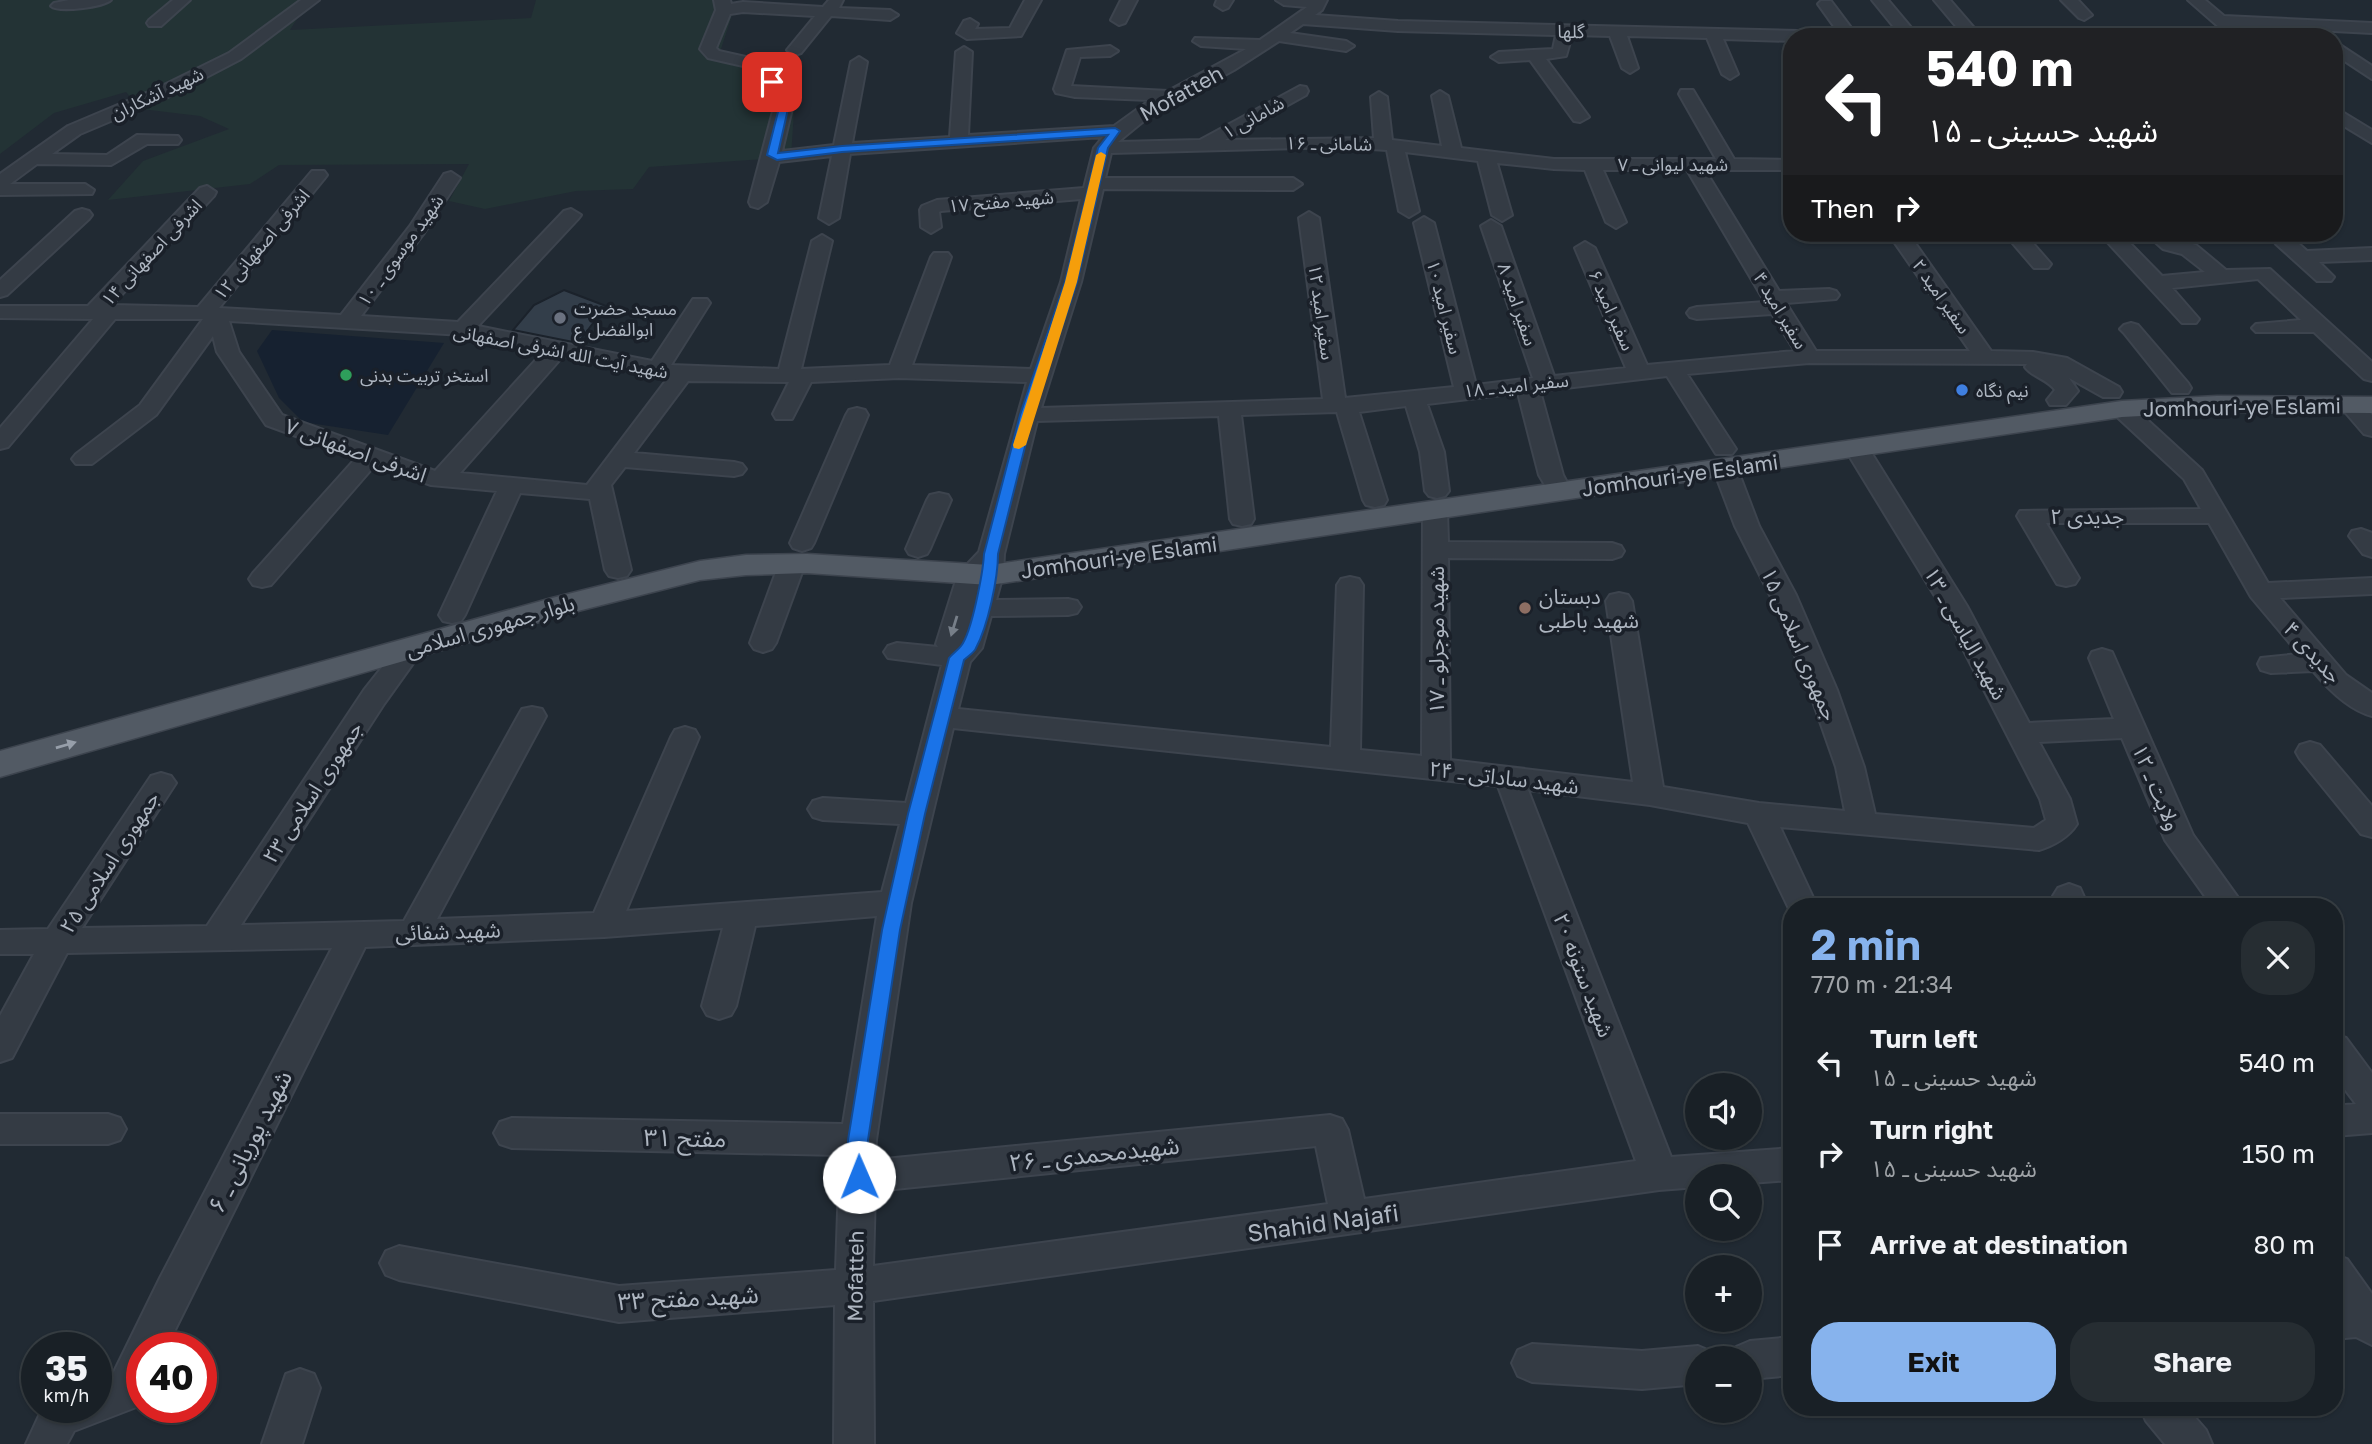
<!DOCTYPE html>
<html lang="en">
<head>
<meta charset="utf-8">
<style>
	body { margin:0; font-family:"Golos Text","Noto Sans Arabic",sans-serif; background:#262d32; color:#f1f3f6; height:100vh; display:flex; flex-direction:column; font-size:26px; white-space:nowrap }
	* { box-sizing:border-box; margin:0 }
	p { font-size:23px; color:#9fa3a7 }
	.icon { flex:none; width:38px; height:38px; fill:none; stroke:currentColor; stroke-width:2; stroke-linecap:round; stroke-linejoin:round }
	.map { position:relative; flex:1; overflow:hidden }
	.sheet { position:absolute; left:1783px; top:898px; width:560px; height:518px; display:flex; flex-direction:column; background:#192026; border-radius:28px; box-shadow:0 2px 5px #0004,0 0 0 2px #373e43 }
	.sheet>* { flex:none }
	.banner { position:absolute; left:1783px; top:28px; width:560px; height:214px; border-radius:28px; box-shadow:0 2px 5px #0004,0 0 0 2px #373e43; background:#202124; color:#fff; overflow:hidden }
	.fabs { position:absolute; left:1685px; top:1073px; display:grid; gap:14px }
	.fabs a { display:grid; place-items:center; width:77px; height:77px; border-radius:50%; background:#192026; box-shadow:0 2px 5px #0004,0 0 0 2px #373e43; font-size:35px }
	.speed { position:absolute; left:21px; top:1332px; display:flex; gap:14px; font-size:35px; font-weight:700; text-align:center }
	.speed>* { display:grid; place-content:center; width:91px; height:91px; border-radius:50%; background:#192026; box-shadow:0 2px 5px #0004,0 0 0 2px #373e43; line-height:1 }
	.speed small { font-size:18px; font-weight:400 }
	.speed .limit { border:10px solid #d22; background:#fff; color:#111 }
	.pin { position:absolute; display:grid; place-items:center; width:60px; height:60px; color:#fff; margin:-30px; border-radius:14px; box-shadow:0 4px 10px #0006 }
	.me { position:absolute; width:77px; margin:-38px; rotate:359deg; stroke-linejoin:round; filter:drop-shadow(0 0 5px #0008) }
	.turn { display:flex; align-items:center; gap:24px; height:147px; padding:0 28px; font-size:32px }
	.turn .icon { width:91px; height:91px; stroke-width:2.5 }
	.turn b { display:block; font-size:49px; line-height:60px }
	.then { display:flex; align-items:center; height:66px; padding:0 28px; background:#0003; gap:14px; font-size:26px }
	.round { display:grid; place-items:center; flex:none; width:74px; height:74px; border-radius:28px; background:#262d32 }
	.headline { display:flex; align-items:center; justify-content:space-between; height:119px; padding:0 28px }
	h1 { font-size:42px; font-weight:700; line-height:52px; color:#87b3ed }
	.cta { display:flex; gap:14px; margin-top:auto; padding:14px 28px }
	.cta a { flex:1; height:80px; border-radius:28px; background:#87b3ed; color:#111; font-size:28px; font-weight:700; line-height:80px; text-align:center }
	.cta a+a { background:#262d32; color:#f1f3f6 }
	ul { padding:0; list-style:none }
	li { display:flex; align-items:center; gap:21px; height:91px; padding:0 28px }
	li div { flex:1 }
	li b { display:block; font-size:26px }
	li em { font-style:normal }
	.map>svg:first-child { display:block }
</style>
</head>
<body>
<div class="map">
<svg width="2372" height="1444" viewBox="0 0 2372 1444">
	<rect width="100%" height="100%" fill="#212a33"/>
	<path fill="#233335" d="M0,0H309L290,30L531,18L536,0H730L733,12L720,52L766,62L795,96L791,157L649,167L633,189L576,191L485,209L449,201L469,164L279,165L250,184L108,200L143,161L229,129L200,116L141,109L126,92L54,113L0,154Z"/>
	<path fill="#162130" d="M272,330L444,343L388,435L303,422L279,398L257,351Z"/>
	<path fill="#333e4a" stroke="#1b222b" stroke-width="2" d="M564,290L606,306L578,343L513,330L534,305Z"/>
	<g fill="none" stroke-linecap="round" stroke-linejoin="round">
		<g stroke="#3d444e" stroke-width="4">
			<path id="minor" d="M69,0H111C103,7 59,13 51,6L54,3Z
				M173,0H190L161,26H149L147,23L149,20Z
				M301,0H319L241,59L170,96L80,134L52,154L107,155L137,135L178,136L181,140L178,144H147L111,165L37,164L10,184H85L94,190L92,194L0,195V174L68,126L158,88L229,53Z
				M714,0H730L731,4L743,2L823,7L829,0H843L839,8L890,10L898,15L890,20L831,16L801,53L795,55L787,50L815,16L743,12L730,14L716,48L719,51L764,61L794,100L782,151L834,145L851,62L859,57L867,62L852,143L950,137L956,52L964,47L972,52L968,135L1114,126L1150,100L1075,97L1056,93L1054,89L1067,50L1110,46L1118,51L1110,56L1080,57L1071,86L1168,91L1246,49L1201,46L1193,41L1195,38L1260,40L1307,7L1284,5L1276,0H1327L1322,10L1315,15L1398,21L1838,32L1818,4L1821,1H1831L1858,37H1792V41L1723,39L1738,74L1730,79L1722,74L1707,38L1627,36L1638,68L1630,73L1622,68L1610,36L1572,35L1566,56L1546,59L1589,117L1580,122L1574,121L1530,60L1499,62L1491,57L1499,52L1553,49L1556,35L1398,31L1303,24L1290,33L1346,41L1354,46L1346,51L1279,41L1234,70L1151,115L1118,142L1200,140L1300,86L1306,87L1308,91L1306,95L1225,140L1374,138L1371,97L1379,92L1387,97L1392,140L1442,146L1432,96L1440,91L1448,96L1461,148L1554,159H1716L1679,94L1681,90H1693L1734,159L1792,160V170H1705L1779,291L1829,289L1836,291L1839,295L1836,299L1786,303L1816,351H1970L1888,233H1908L1991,351L2033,352L2067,358L2119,387L2122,392L2119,397H2103L2069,378L2078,391L2066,405H2050L2047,400L2055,390C2047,379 2032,377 2025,367L2027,364L1809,363L1687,374L1736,449L1732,454H1716L1667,376L1540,391L1563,475L1572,492L1568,497L1560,499L1552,497L1539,475L1518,393L1427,404L1444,452L1449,491L1445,496L1437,498L1429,496L1425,491L1420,452L1406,406L1359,412L1387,500L1384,505L1375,507L1366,505L1363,500L1337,412L1241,415L1254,519L1251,524L1242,526L1233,524L1230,519L1219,416L1037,421L1004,554L1003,575L996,600L1068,599L1077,601L1081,607L1077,613L1068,615L991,616L982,648L970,662L958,709L1331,747L1337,585L1341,579L1350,577L1359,579L1363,585L1360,750L1422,756L1423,511L1426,506L1435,504L1444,506L1447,511L1448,542L1612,543L1621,546L1624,551L1621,556L1612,559L1448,558L1450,760L1633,782L1606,601L1610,595L1619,593L1628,595L1632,601L1663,787L1759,803L1845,811L1836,767L1809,690L1770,595L1735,526L1713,468L1717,463H1733L1737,468L1759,526L1796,595L1837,690L1864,767L1875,814L2034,828L2046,820L2040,799L1941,606L1845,449L1849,444H1865L1869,449L1967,606L2029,723L2114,719L2089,658L2092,652L2102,649L2112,652L2193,835L2244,906H2212L2165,840L2122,738L2039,742L2070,799L2077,824C2069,837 2053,846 2039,850L1780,827L1817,906H1792V915L1748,823L1650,805L1528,790L1671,1157L1792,1148V1180L1750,1183V1176H1698V1187L1659,1190L873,1301L874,1444H834L835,1305L619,1322L399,1280L386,1275L380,1263L386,1251L399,1246L619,1286L836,1270L840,1155L512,1148L500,1144L494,1133L500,1122L512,1118L843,1124L877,916L755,926L736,1006L731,1015L719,1019L707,1015L702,1006L723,928L604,937L365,947L166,1348H142V1400L139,1406L74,1431L67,1444H26L43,1407H96V1383L111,1378L160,1278L332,948L67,953L12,1058L0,1062V1016L34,954H0V930L48,929L151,776L161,773L171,776L176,783L82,928L207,926L364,690L402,642L411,639L420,642L424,648L384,704L241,925L404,921L518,716L522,709L532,707L542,709L546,716L437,919L594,913L671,737L675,730L685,727L695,730L699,737L626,911L882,892L900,824L823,820L813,817L808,809L813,801L823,798L906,803L942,665L888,658L884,652L888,646L897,643L938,647L936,644L958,574L979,552L1027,382L899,378L811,382L792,419H776L773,414L789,382L688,381L634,453L734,462L742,464L746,469L742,474L734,476L625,467L611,485L631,570L627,576L618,578L609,576L605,570L590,499L520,493L465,615L461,621L452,623L443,621L439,615L497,491L431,485L375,465L271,585L262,587L253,585L249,579L253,573L356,458L266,425L217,352L213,336L156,415L92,464H76L72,459L76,454L140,405L203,319H115L8,447L0,449V428L93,319L0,318V306H88L200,188L207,186L216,192L214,196L112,305L198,307L312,171H324L327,175L324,179L219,308L341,315L410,226L444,174L451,172L460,178L424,233L361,316L458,322L564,211L571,209L581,215L578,219L478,326L652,361L693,299H707L710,303L671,365L779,369L812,241L822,235L832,241L801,369L890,365L931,257L934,253H948L951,257L912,365L1031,369L1061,282L1081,199L941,211L939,212L941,227L931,233L921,227L920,210L922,206L937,200L1084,188L1094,148L1103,137L850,154L839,218L829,224L819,218L832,156L779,162L767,202L758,208L751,206L749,202L776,100L752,68L708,58L700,49L716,10ZM1341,147L1387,150L1399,211L1409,217L1419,211L1405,152L1478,161L1492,215L1502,221L1512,215L1497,163L1554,169L1585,170L1606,222L1616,228L1626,222L1603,170H1687L1765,302L1697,307L1690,309L1687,313L1690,317L1697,319L1772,314L1795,351L1647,365L1595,248L1585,242L1575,248L1626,368L1554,376L1501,226L1491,220L1481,226L1533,378L1476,385L1434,223L1424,217L1414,223L1454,387L1345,398L1319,218L1309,212L1299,218L1323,399L1041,408L1081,282L1103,189L1293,190L1302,184L1293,178H1105L1111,153ZM229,321L463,335L543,352L435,471L282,415L239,352ZM563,356L668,378L587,485L460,473ZM953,728L1498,786L1636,1161L1364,1199L1348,1130L1342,1119L1330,1115L875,1160L876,1140L911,903ZM1316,1146L1328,1204L873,1266L875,1191Z
				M1025,0H1041L1021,36L967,39L957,33L964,21L970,19L978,24L975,29L1010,28Z
				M1121,0H1137L1125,23L1119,25L1111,20Z
				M1217,0H1233L1228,8L1223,10L1215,5Z
				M1872,0H1888L1919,37H1902Z
				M1934,0H1950L1982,37H1965Z
				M2061,0H2078L2092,15L2084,20L2079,18Z
				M2188,0H2205L2224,16L2372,23V33L2236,26L2242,32L2234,37L2228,35Z
				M2334,41L2372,66V79L2334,54Z
				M2334,107L2372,130V143L2334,120Z
				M82,209L89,211L92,215L89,219L7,295L0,297V280L75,211Z
				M2004,233H2024L2051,264L2048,268H2034Z
				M2099,233H2120L2162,276L2205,272L2182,254L2163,249L2145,233H2167L2176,240L2196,245L2226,270L2270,269L2372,362V381L2364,379L2314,332H2256L2252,328L2256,324L2301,320L2258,279L2172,288L2199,319L2196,323H2182Z
				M2283,234L2290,236L2307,251L2372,248V260L2319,262L2334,277L2331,281H2317L2276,244L2273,240Z
				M2131,323L2138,325L2188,383L2191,388L2188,393H2172L2124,333L2120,329L2124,325Z
				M2350,398L2358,400L2372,415V436L2364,434L2339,405L2342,400Z
				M2122,402L2130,404L2202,470L2268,583L2372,578V594L2280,598L2346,675L2372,693V716C2349,710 2328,689 2313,671L2271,673L2261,670L2258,664L2261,658L2299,654L2251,597L2209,523H2046L2079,578L2075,584L2066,586L2057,584L2017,516L2020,511L2201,509L2184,479L2114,414L2111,409L2114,404Z
				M857,408L865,410L868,415L814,543L811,548L802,551L793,548L790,543L846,415L849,410Z
				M939,493L948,495L951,500L930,549L927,554L918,557L909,554L906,549L927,500L930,495Z
				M2361,529L2372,533V557L2363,554L2349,536L2352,531Z
				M792,556L801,559L805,564L776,643L772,649L763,652L754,649L750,643L779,564L783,559Z
				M2310,742L2320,745L2372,806V837L2361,834L2300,759L2296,752L2300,745Z
				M2069,884L2080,888L2088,906H2058L2053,896L2058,888Z
				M2334,1034L2346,1038L2372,1073V1133L2334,1136V1106L2356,1104L2334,1075Z
				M0,1114H108L120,1118L126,1129L120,1140L108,1144H0Z
				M2334,1254L2347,1259L2372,1294V1345L2356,1337L2334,1339Z
				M1792,1337V1375L1750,1379V1358H1731L1736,1347L1750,1341Z
				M1532,1344L1642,1351L1698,1346L1712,1352L1715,1358H1698V1384L1642,1389L1532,1382L1518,1376L1512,1363L1518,1350Z
				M300,1369L314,1374L320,1388L302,1444H262L286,1374Z
				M2140,1407H2186L2206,1430L2212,1444H2165L2146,1421Z"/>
		</g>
		<g stroke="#3d444e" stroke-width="3">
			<path id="major" d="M2217,396L2372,397V413L2217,412L2122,417L990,585L807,573L746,575L700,580L574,612L0,777V751L552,598L700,561L746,555L807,554L990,565L2122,401Z"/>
		</g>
		<use href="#minor" fill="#343b44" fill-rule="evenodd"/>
		<use href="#major" fill="#525a64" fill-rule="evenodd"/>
	</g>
	<defs><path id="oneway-solid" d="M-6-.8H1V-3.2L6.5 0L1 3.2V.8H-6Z" transform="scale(1.75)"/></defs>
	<use fill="#777f89" href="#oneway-solid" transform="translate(954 626) rotate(107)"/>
	<use fill="#979faa" href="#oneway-solid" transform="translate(66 745) rotate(-16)"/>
	<path fill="#1a73e8" stroke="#114b97" stroke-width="2" d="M768,80H775L790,100L778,153L842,146L1115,128L1120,131L1108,148L1077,282L1033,415L998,554C998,578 988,626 976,648C974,653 968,656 964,660L925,814L900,930L868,1140L869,1177L866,1183L859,1186L851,1183L848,1177V1140L882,930L908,814L949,658C953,653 958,650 961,646C972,632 983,572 984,554L1020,415L1065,282L1098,148L1108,135L842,152L777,160L767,155L781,100L767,82Z"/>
	<path fill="#f59e0b" d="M1101,152L1106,155L1077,282L1026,445L1019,449L1014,448L1013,445L1065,282L1096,155Z"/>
	<circle fill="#6b7280" stroke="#1a2029" stroke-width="2.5" cx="560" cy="318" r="7"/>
	<circle fill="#2e9e5b" stroke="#1a2029" stroke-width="2.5" cx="346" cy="375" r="7"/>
	<circle fill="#3f7fe0" stroke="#1a2029" stroke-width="2.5" cx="1962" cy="390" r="7"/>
	<circle fill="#8d6e63" stroke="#1a2029" stroke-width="2.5" cx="1525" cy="608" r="7"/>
	<g text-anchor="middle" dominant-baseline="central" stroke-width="7" stroke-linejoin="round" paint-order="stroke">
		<g font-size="18" fill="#aeb6c1" stroke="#1a2029">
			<text transform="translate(1571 31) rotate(1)">گلها</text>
			<text transform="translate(157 93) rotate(-25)">شهید آشکاران</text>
			<text transform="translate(1253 117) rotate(-29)">شامانی ۱</text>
			<text transform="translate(1329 143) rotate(1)">شامانی ـ ۱۶</text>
			<text x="1673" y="164">شهید لیوانی ـ ۷</text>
			<text transform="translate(1001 201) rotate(-5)">شهید مفتح ۱۷</text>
			<text transform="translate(261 244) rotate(-50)">اشرفی اصفهانی ۱۲</text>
			<text transform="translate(400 250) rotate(-54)">شهید موسوی ـ ۱۰</text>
			<text transform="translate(151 252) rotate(-47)">اشرفی اصفهانی ۱۴</text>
			<text transform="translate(1942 296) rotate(55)">سفیر امید ۲</text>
			<text transform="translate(1518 304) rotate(71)">سفیر امید ۸</text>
			<text transform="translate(1445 307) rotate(76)">سفیر امید ۱۰</text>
			<text transform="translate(1612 310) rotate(66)">سفیر امید ۶</text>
			<text transform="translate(1781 310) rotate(59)">سفیر امید ۴</text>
			<text transform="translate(1322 312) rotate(82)">سفیر امید ۱۲</text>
			<text transform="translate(561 351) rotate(11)">شهید آیت الله اشرفی اصفهانی</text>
			<text transform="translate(1516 385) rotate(-6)">سفیر امید ـ ۱۸</text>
		</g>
		<g font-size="18" fill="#aeb6c1" stroke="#1a2029" text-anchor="start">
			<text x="574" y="308">مسجد حضرت<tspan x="574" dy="21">ابوالفضل ع</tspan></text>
			<text x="360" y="375">استخر تربیت بدنی</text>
			<text x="1976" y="390">نیم نگاه</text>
		</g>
		<g font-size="21" fill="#aeb6c1" stroke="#1a2029">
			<text transform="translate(1181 93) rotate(-29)">Mofatteh</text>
			<text transform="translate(2242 407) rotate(-1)">Jomhouri-ye Eslami</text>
			<text transform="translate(356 450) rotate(20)">اشرفی اصفهانی ۷</text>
			<text transform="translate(1680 475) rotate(-8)">Jomhouri-ye Eslami</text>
			<text x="2087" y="516">جدیدی ۲</text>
			<text transform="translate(1119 557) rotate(-8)">Jomhouri-ye Eslami</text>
			<text transform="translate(490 626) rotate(-16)">بلوار جمهوری اسلامی</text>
			<text transform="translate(1966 633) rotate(61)">شهید الیاسی ـ ۱۳</text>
			<text transform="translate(1436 640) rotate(-90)">شهید موجرلو ـ ۱۷</text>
			<text transform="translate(1800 644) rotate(67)">جمهوری اسلامی ۱۵</text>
			<text transform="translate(2313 652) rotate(48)">جدیدی ۴</text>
			<text transform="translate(1504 777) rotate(7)">شهید ساداتی ـ ۲۴</text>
			<text transform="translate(2157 787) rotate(67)">ولایت ـ ۱۲</text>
			<text transform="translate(312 792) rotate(-57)">جمهوری اسلامی ۲۳</text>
			<text transform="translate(109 862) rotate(-57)">جمهوری اسلامی ۲۵</text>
			<text transform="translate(448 931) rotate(-2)">شهید شفائی</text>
			<text transform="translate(1584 975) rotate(69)">شهید ستونه ۲۰</text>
			<text transform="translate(855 1276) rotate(-89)">Mofatteh</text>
		</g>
		<g font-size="21" fill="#aeb6c1" stroke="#1a2029" text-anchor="start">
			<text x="1539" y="596">دبستان<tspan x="1539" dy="24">شهید باطبی</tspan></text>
		</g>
		<g font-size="24" fill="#aeb6c1" stroke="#1a2029">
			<text transform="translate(685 1137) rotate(1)">مفتح ۳۱</text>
			<text transform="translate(249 1141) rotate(-63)">شهید پوریانی ـ ۶</text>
			<text transform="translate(1094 1153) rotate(-6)">شهیدمحمدی ـ ۲۶</text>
			<text transform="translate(1323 1222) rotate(-8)">Shahid Najafi</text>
			<text transform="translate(688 1297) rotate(-3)">شهید مفتح ۳۳</text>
		</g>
	</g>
</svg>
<div class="fabs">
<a><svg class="icon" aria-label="sound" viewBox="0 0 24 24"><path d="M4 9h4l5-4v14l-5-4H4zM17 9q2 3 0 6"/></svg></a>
<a><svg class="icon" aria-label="search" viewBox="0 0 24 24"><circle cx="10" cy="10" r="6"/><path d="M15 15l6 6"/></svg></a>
<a>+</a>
<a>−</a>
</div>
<div class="speed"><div>35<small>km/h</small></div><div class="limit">40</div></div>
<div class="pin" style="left:772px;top:82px;background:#d93025"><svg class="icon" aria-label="arrive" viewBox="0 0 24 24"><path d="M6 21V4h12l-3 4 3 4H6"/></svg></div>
<svg class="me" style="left:859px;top:1177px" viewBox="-20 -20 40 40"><circle r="19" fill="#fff"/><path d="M0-13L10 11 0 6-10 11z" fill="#1a73e8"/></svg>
<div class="banner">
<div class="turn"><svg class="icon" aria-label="left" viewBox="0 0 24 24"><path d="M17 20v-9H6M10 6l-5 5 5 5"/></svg><div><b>540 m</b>شهید حسینی ـ ۱۵</div></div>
<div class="then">Then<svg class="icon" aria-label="right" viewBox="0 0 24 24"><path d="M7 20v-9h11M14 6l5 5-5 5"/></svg></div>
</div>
<section class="sheet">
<div class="headline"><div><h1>2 min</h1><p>770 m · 21:34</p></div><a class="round"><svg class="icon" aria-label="close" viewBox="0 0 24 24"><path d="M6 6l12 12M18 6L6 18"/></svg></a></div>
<ul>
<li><svg class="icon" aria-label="left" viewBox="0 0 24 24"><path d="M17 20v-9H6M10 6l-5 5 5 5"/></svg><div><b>Turn left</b><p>شهید حسینی ـ ۱۵</p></div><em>540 m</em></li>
<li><svg class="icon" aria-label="right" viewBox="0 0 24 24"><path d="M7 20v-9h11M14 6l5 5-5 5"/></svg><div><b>Turn right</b><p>شهید حسینی ـ ۱۵</p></div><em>150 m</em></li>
<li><svg class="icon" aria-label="arrive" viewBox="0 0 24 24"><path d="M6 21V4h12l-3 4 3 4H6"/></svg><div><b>Arrive at destination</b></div><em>80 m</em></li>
</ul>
<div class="cta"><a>Exit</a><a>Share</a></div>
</section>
</div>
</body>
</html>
